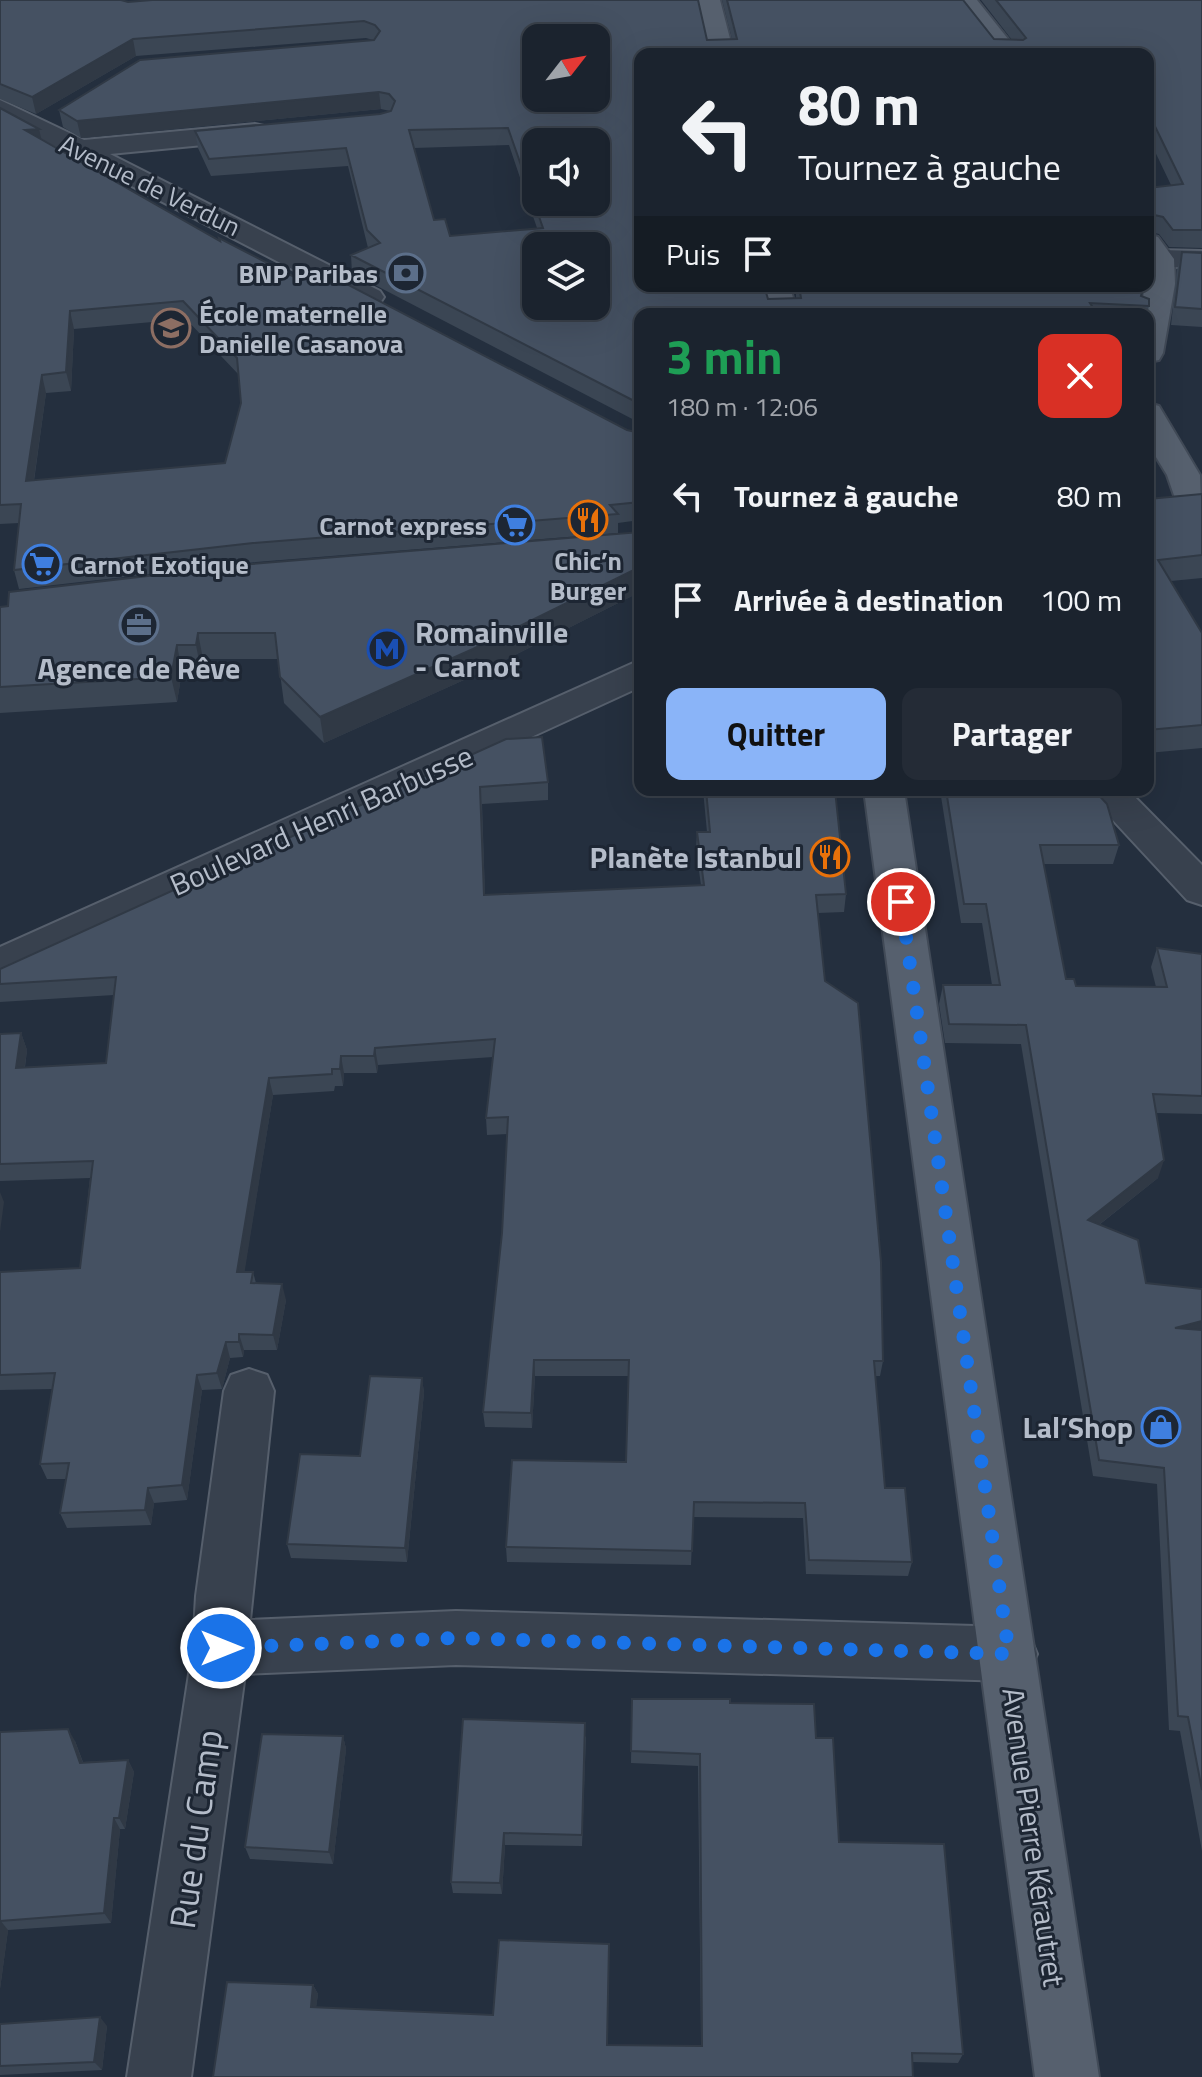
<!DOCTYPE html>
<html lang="fr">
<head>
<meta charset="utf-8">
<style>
	body { margin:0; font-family:"Titillium Web",sans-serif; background:#242b36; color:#f1f3f6; height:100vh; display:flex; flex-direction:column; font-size:30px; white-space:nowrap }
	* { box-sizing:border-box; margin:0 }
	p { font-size:26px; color:#a0a4aa }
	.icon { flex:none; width:44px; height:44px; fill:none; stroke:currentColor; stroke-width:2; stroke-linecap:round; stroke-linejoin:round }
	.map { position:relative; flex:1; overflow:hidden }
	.panel { position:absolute; left:634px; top:308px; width:520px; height:488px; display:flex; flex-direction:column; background:#1b232e; border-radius:16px; box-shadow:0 8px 32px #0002,0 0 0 2px #39404a }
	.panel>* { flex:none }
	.top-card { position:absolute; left:634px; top:48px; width:520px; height:244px; border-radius:16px; box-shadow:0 8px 32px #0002,0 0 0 2px #39404a; background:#1b232e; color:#f1f3f6; overflow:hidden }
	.needle { width:52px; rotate:59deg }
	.buttons { position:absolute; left:522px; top:24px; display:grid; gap:16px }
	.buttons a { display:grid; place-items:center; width:88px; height:88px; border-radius:16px; background:#1b232e; box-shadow:0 8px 32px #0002,0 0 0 2px #39404a; font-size:40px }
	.pin { position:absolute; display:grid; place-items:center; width:68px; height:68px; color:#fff; margin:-34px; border:4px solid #fff; border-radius:50%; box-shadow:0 2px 8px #0007 }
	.me { position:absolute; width:88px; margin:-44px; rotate:90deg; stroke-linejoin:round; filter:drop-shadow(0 0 6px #0008) }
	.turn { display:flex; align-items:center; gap:28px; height:168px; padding:0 32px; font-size:36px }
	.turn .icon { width:104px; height:104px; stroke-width:2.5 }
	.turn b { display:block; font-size:56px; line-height:68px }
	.then { display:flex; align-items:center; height:76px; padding:0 32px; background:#0003; gap:16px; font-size:30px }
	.round { display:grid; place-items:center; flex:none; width:84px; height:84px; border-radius:16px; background:#242b36 }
	.overview { display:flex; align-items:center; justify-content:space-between; height:136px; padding:0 32px }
	h1 { font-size:48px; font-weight:700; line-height:60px; color:#1e9e55 }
	.action { display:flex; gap:16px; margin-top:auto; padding:16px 32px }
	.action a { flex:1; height:92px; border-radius:16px; background:#8ab4f8; color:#111; font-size:32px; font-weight:700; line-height:92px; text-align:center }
	.action a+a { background:#242b36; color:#f1f3f6 }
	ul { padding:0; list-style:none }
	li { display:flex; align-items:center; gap:24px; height:104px; padding:0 32px }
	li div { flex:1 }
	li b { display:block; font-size:30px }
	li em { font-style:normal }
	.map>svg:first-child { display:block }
</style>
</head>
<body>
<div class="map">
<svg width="1202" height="2077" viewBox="0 0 1202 2077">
	<rect width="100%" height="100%" fill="#242f3e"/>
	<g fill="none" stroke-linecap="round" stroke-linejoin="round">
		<g stroke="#565f6c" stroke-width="4">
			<path id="minor" d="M0,100L84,140L255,124L264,126L268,132L264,138L255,140L110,154L380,291L384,297L380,303L369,306L358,303L0,118Z
				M1159,250L1202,251V269L1149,265L1148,254Z
				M640,660V687L0,981V947Z
				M1085,790H1128L1202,865V905L1187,900Z
				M249,1369L267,1375L274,1391L250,1620L456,1611L1009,1627L1029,1635L1037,1654L1029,1673L1009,1681L456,1665L245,1674L191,2077H127L193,1648L196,1596L224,1391L231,1375Z"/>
		</g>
		<g stroke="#414a57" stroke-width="4">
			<path id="major" d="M696,0H720L734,54H708Z
				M952,0H977L1020,54H994Z
				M1148,234L1158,237L1174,259L1175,284L1163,353L1159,360L1148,362V314H1140L1145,286H1148Z
				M760,286H790L797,314H767Z
				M1148,403L1159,406L1200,475L1201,504L1189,507L1177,504L1167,475L1148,444Z
				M864,790H904L1099,2077H1035Z"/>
		</g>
		<use href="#minor" fill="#38414e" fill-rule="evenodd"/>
		<use href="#major" fill="#56606e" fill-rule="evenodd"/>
	</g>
	<path fill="#3b4654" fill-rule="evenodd" d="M0,0L128,2L707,40L732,39L722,0H963L994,39L1012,40L981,0H1202V248L1169,247L1159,234L1150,232L1148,188L1171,185L1148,137V54H640V286L768,299L796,298V286H908L909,288L1142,296L1149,306L1147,314H640V423L352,273L351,255L368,248L348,166L211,176L198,148L195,131L380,114L390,111L381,109L81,138L63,127L59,110L373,40L366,38L136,56L36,114L0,99ZM509,145L537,228L450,236L434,220L414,148Z
		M0,108L42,140L220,241L296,278L627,430L640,433V520L618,523V533L256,562L19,589L14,570L19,523L0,524ZM186,319L239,375L241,403L225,463L34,481L46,393L71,391L74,329Z
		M1182,252L1202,253V327L1171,325L1177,270Z
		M1202,494V578L1171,581L1202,633V748L1148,753V499Z
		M640,532V592L475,675L324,743L284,703L278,659H203L201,671H182L177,702L0,713V607Z
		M506,739L548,782V800L482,804L485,895L701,885L696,850L697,832H707L703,790H835L846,894L844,912L818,913L825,981L883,1361L880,1376H875L885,1488L912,1562L908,1576L806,1574L803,1518L693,1517L691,1565L507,1562L506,1547L626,1462L629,1376H535L532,1428L485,1427L483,1412L502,1233L508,1134L487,1135L486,1118L493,1057L378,1065L377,1073H344L343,1086H335L334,1091L273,1095L244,1272H253L256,1283L286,1300L277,1350H244L243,1357L230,1358L222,1389L202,1390L187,1500L154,1503L151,1525L67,1528L60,1513L66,1479H47L40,1464L53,1389L0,1390V1272L80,1268L90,1178L0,1181V1034L21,1033L27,1050L25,1067L106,1063L114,995L0,1002V969Z
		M940,790H1094L1119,845L1113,864H1043L1066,979L1076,986L1156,987L1151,967L1157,948L1202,954V1114L1156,1113L1158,1178L1099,1225L1146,1283L1202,1289V1851L1180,1731L1169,1730L1157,1484L1093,1476L1021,1044L945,1043L939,1004L943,985H992L982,923H961Z
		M422,1378L424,1393L407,1562L291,1558L287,1544Z
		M632,1699L730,1703L816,1738L839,1842L963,2054L958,2063L912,2062L213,2077L313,1985L318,1994L316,2007L607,2045L701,2046L698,1766L631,1763Z
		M0,1732L75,1741L83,1762L128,1760L134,1772L125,1829H120L111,1923L8,1930L0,1989Z
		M343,1736L346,1749L333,1864L250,1859L245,1847Z
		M586,1736L582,1846L505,1845L502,1894L453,1893L451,1882Z
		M0,2024L107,2026L102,2070L0,2075Z"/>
	<path fill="#303945" d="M133,39L136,56L36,114L32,97Z
		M379,92L381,109L81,138L77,121Z
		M39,129L43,146L25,130Z
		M70,311L74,329L71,391L66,372Z
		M42,375L46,393L31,500L26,481Z
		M640,567V592L475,675L324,743L320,717Z
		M198,633L203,659L201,671L196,645Z
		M177,645L182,671L177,702L171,677Z
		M21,1033L27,1050L22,1085L16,1068Z
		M375,1048L378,1065L377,1073L374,1056Z
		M341,1056L344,1073L343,1086L340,1069Z
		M269,1078L273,1095L242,1288L237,1272Z
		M1164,1160L1158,1178L1082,1238L1088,1220Z
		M0,1192L4,1202L0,1232Z
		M282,1284L286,1300L277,1350L273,1335Z
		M1202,1321V1336L1175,1328Z
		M239,1334L244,1350L243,1357L239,1342Z
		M226,1342L230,1358L222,1389L217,1373Z
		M534,1360L535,1376L532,1428L531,1413Z
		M197,1375L202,1390L187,1500L182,1485Z
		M422,1378L424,1393L407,1562L405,1548Z
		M148,1488L154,1503L151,1525L145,1510Z
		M68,1729L75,1741L87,1774L80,1763Z
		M343,1736L346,1749L333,1864L329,1852Z
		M128,1760L134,1772L125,1829L119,1818Z
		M114,1818L120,1829L111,1923L104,1913Z
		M504,1833L505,1845L502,1894L500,1883Z
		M0,1920L8,1930L0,1989Z
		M313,1985L318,1994L315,2016L311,2007Z
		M100,2017L107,2026L102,2070L94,2062Z"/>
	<path fill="#455162" stroke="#303945" stroke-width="2" fill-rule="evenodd" d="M0,0H121L128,2L152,0H698L707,40L737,39L727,0H963L994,39L1023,40L1026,38L996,0H1202V230H1173L1163,217L1150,214L1148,269V188L1183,184L1148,112V54H640V286H764L768,299L801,298L799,286H908L909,288L940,286H1144L1141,296L1149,299V306L1090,303L1097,314H640V404L351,255L380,243L367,230L346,148L209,159L195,131L380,114L391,111L395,101L389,94L379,92L77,121L59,110L140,60L374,40L380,31L375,25L364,21L133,39L32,97L0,84ZM536,38H596V98H536ZM508,128L543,228L450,236L445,219L434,220L409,130ZM536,142H596V202H536ZM536,246H596V306H536Z
		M0,108L39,129L25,130L220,241L219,238L296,278L318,269L627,430L640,433V502L610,505L618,514L253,543L14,570L21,504L0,505ZM183,301L237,358L241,403L225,463L26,481L42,375L66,372L70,311Z
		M1182,252L1202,253V309L1175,307Z
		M1202,494V555L1158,560L1202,633V725L1148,730V499Z
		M640,532V567L473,649L320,717L280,677L275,633H198L196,645H177L171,677L0,687V607L8,606L9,592L252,564Z
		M542,737L548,782L480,787L484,895L704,885L697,832H710L706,790H835L846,894L816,895L825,981L858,1003L881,1262L883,1361H874L885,1488H905L912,1562L809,1560L805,1503L694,1502L692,1551L506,1547L512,1460L626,1462L629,1360H534L531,1413L483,1412L502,1233L508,1117L486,1118L495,1039L375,1048L374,1056H341L340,1069H332V1074L269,1078L237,1272H253L251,1283L282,1284L273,1335L239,1334V1342H226L217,1373L197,1375L182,1485L148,1488L145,1510L60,1513L69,1463L40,1464L55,1373L0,1375V1272L80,1268L93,1161L0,1164V1034L21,1033L16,1068L106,1063L116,977L0,984V969L506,739Z
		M946,790H1094L1107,804L1119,845H1040L1066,979H1074L1076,986L1167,987L1157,948L1202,954V1096L1153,1094L1164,1160L1088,1220L1138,1240L1146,1283L1202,1289V1321L1175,1328L1202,1330V1790L1188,1717L1178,1716L1164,1468L1099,1460L1026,1025L949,1024L943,985H1000L986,904H964Z
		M370,1376L422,1378L405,1548L287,1544L300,1454L360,1456Z
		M632,1699H730V1703L814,1704L816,1738H833L839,1842L944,1844L963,2054L912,2053L913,2077H213L227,1982L313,1985L311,2007L493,2015L499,1940L609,1944L607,2045L702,2046L700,1754L631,1751Z
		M463,1719L585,1723L582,1835L504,1833L500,1883L451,1882Z
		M68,1729L80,1763L128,1760L119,1818H114L104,1913L0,1921V1732Z
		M262,1734L343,1736L329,1852L245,1847Z
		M100,2017L94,2062L0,2066V2024Z"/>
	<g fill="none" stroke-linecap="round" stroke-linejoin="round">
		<path stroke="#1a73e8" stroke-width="14" stroke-dasharray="0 25.2" d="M221,1648L456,1638L1009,1654L901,902"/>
	</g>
	<defs>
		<g id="bank-ring" transform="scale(2)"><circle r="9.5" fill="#1d2633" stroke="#5c6f8a" stroke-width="1.5"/><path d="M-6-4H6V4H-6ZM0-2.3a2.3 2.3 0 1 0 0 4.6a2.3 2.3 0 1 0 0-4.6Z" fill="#5c6f8a"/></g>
		<g id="school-ring" transform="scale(2)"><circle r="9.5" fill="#1d2633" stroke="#8d6e63" stroke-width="1.5"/><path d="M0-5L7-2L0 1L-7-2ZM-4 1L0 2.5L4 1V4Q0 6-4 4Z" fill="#8d6e63"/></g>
		<g id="restaurant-ring" transform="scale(2)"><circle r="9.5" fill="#1d2633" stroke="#e8710a" stroke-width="1.5"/><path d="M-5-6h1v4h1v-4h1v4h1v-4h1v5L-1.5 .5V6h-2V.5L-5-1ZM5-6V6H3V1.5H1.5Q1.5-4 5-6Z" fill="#e8710a"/></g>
		<g id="supermarket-ring" transform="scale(2)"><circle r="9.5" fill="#1d2633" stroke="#3f7fe0" stroke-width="1.5"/><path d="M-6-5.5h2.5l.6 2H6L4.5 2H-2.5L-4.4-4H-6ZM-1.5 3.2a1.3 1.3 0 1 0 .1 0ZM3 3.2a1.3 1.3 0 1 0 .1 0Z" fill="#3f7fe0"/></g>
		<g id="office-ring" transform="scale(2)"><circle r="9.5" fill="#1d2633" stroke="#5c6f8a" stroke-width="1.5"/><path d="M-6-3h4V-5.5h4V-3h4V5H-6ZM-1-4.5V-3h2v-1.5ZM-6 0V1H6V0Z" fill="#5c6f8a"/></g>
		<g id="metro-ring" transform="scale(2)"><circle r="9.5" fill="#1d2633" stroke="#1a4fb4" stroke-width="1.5"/><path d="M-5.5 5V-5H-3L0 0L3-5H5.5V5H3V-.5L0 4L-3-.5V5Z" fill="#1a4fb4"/></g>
		<g id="shop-ring" transform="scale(2)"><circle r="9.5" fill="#1d2633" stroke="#3f7fe0" stroke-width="1.5"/><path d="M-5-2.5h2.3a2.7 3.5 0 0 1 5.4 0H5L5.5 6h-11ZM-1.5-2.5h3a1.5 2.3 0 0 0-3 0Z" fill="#3f7fe0"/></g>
	</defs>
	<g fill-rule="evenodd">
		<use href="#bank-ring" x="406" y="273"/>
		<use href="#school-ring" x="171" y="328"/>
		<use href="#restaurant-ring" x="588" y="520"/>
		<use href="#supermarket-ring" x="515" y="525"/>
		<use href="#supermarket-ring" x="42" y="564"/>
		<use href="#office-ring" x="139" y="625"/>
		<use href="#metro-ring" x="387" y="649"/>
		<use href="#restaurant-ring" x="830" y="857"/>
		<use href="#shop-ring" x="1161" y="1427"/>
	</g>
	<g text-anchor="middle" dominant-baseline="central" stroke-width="6" stroke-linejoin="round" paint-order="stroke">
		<g font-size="26" fill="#b4bcc9" stroke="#1d2633">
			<text transform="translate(150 185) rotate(26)">Avenue de Verdun</text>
		</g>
		<g font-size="26" font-weight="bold" fill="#b4bcc9" stroke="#1d2633" text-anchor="end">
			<text x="378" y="273">BNP Paribas</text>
			<text x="199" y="313" text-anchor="start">École maternelle<tspan x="199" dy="30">Danielle Casanova</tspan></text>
			<text x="487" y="525">Carnot express</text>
			<text x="588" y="560" text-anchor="middle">Chic’n<tspan x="588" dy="30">Burger</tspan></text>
			<text x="70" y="564" text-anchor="start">Carnot Exotique</text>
		</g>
		<g font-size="30" font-weight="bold" fill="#b4bcc9" stroke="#1d2633" text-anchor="end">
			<text x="415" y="632" text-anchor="start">Romainville<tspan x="415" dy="34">- Carnot</tspan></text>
			<text x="139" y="668" text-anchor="middle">Agence de Rêve</text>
			<text x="802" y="857">Planète Istanbul</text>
			<text x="1133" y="1427">Lal’Shop</text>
		</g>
		<g font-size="30" fill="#b4bcc9" stroke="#1d2633">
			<text transform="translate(321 820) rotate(-24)">Boulevard Henri Barbusse</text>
			<text transform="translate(1034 1837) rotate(82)">Avenue Pierre Kérautret</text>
		</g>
		<g font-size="36" fill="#b4bcc9" stroke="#1d2633">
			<text transform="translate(195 1829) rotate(-82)">Rue du Camp</text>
		</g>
	</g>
</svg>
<div class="buttons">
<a><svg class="needle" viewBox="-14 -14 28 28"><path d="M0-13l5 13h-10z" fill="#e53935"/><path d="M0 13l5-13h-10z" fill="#a0a4aa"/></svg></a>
<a><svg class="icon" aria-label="sound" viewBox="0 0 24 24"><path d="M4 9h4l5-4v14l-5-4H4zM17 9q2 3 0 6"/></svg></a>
<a><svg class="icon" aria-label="layers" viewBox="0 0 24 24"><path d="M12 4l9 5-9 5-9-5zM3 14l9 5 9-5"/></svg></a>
</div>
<div class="pin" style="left:901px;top:902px;background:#d93025"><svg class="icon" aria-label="arrive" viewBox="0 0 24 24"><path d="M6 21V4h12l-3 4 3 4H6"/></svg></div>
<svg class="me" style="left:221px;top:1648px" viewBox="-20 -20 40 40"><circle r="17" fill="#1a73e8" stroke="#fff" stroke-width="3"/><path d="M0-11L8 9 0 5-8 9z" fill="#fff"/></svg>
<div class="top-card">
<div class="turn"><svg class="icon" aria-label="left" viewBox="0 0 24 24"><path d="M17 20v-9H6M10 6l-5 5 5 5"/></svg><div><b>80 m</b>Tournez à gauche</div></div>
<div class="then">Puis<svg class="icon" aria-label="arrive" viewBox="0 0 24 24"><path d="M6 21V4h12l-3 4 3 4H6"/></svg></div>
</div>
<section class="panel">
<div class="overview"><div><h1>3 min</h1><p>180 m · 12:06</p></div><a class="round" style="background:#d93025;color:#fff"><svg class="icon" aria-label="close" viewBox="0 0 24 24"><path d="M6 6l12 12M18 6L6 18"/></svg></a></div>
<ul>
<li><svg class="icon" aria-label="left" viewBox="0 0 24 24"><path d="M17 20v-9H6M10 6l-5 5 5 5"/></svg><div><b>Tournez à gauche</b></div><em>80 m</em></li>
<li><svg class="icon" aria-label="arrive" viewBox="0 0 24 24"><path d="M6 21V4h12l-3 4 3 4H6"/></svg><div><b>Arrivée à destination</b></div><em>100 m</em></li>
</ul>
<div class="action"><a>Quitter</a><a>Partager</a></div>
</section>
</div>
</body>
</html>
